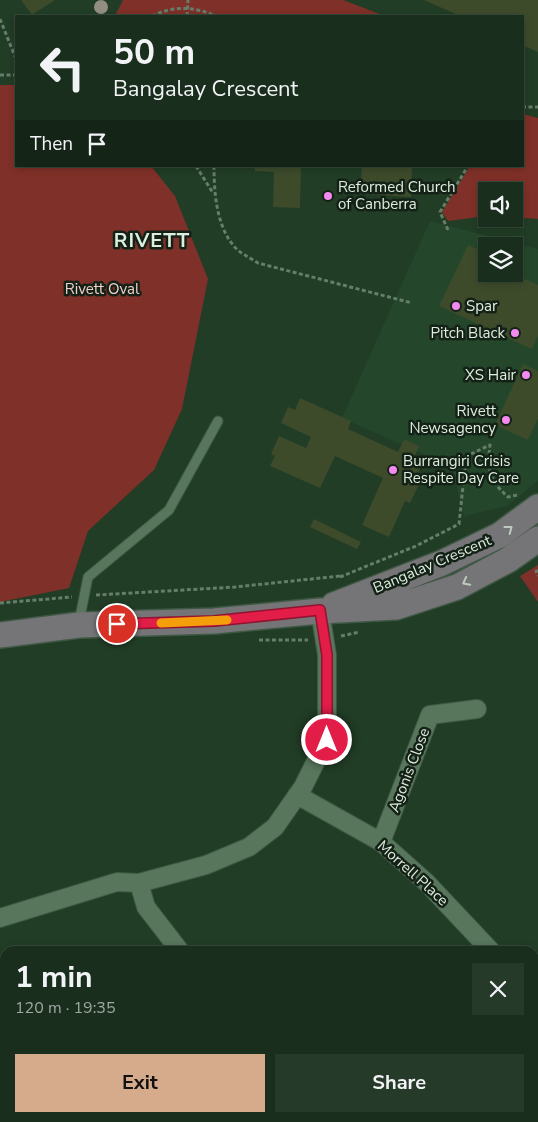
<!DOCTYPE html>
<html lang="en">
<head>
<meta charset="utf-8">
<style>
	body { margin:0; font-family:"Nunito Sans",sans-serif; background:#263a29; color:#f1f3f6; height:100vh; display:flex; flex-direction:column; font-size:19px; white-space:nowrap }
	* { box-sizing:border-box; margin:0 }
	p { font-size:16px; color:#9fa8a3 }
	.icon { flex:none; width:28px; height:28px; fill:none; stroke:currentColor; stroke-width:2; stroke-linecap:round; stroke-linejoin:round }
	.map { position:relative; flex:1; overflow:hidden }
	.details { position:absolute; left:0px; top:946px; width:539px; height:176px; display:flex; flex-direction:column; background:#192e1c; border-radius:15px 15px 0 0; box-shadow:0 2px 8px #0003,0 0 0 1px #374a3b }
	.details>* { flex:none }
	.top-card { position:absolute; left:15px; top:15px; width:509px; height:152px; border-radius:0px; box-shadow:0 2px 8px #0003,0 0 0 1px #374a3b; background:#192e1c; color:#f1f3f6; overflow:hidden }
	.controls { position:absolute; left:478px; top:182px; display:grid; gap:10px }
	.controls a { display:grid; place-items:center; width:45px; height:45px; border-radius:0px; background:#192e1c; box-shadow:0 2px 8px #0003,0 0 0 1px #374a3b; font-size:25px }
	.pin { position:absolute; display:grid; place-items:center; width:42px; height:42px; color:#fff; margin:-21px; border:2px solid #fff; border-radius:50%; box-shadow:0 1px 5px #0007 }
	.me { position:absolute; width:55px; margin:-28px; rotate:0deg; stroke-linejoin:round; filter:drop-shadow(0 0 4px #0008) }
	.turn { display:flex; align-items:center; gap:18px; height:105px; padding:0 15px; font-size:22px }
	.turn .icon { width:65px; height:65px; stroke-width:2.5 }
	.turn b { display:block; font-size:35px; line-height:42px }
	.then { display:flex; align-items:center; height:48px; padding:0 15px; background:#0003; gap:10px; font-size:19px }
	.round { display:grid; place-items:center; flex:none; width:52px; height:52px; border-radius:0px; background:#263a29 }
	.overview { display:flex; align-items:center; justify-content:space-between; height:85px; padding:0 15px }
	h1 { font-size:30px; font-weight:700; line-height:38px }
	.button { display:flex; gap:10px; margin-top:auto; padding:10px 15px }
	.button a { flex:1; height:58px; border-radius:0px; background:#d6ab8b; color:#111; font-size:20px; font-weight:700; line-height:58px; text-align:center }
	.button a+a { background:#263a29; color:#f1f3f6 }
	.map>svg:first-child { display:block }
</style>
</head>
<body>
<div class="map">
<svg width="538" height="1122" viewBox="0 0 538 1122">
	<rect width="100%" height="100%" fill="#213d26"/>
	<path fill="#24472b" fill-rule="evenodd" d="M430,221L538,249V481L507,506L464,516L452,467L342,418ZM486,246H514V274H486Z"/>
	<path fill="#7f3028" d="M123,0H343L385,16H115Z
		M0,85H16V166H151L175,196L208,279L182,409L154,470L88,531L69,588L0,602Z
		M523,114L538,118V219L514,217V191H486V216L448,221L442,212L470,166H522Z
		M538,565V602L520,576Z"/>
	<path fill="#3d4b2b" d="M21,0H55L32,15Z
		M424,0H538V52L522,45V16H460Z
		M255,166H301L300,208L273,207L274,172L255,171Z
		M362,166H412L411,197L360,194Z
		M468,245L486,253V274H514L538,285V335L532,349L439,306Z
		M523,364L538,371V418L528,440L495,425Z
		M300,398L351,421L348,429L398,452L404,439L419,446L413,460L422,464L417,475L422,478L410,503L405,501L389,537L362,525L383,478L335,456L320,488L270,466L275,456L271,454L279,436L306,448L311,437L281,423L288,407L295,410Z
		M314,519L361,542L357,549L310,527Z"/>
	<g fill="none" stroke-linecap="round" stroke-linejoin="round">
		<g stroke="#3f5844" stroke-width="11">
			<path id="lane" d="M79,622L88,577L169,510L218,421"/>
		</g>
		<g stroke="#3f5844" stroke-width="20">
			<path id="street" d="M297,795L381,842L427,883L491,951
				M381,842L430,715L477,709
				M139,883L146,907L180,951
				M0,918L117,882L139,883L206,865L249,847L275,827L303,787L327,739V655L320,611"/>
		</g>
		<g stroke="#3f5844" stroke-width="28">
			<path id="secondary" d="M334,605L442,563L500,535L538,507
				M0,635L79,625L214,621L320,611L396,607L457,587L508,560L538,539"/>
		</g>
		<path stroke="#657d69" stroke-width="3" stroke-dasharray="4 2.5" stroke-linecap="butt" d="M152,16C172,6 195,6 215,16
			M187,16L188,0
			M0,19L16,59
			M0,75H16
			M522,107H538
			M196,166L213,193
			M214,166C214,191 216,224 233,245C239,253 249,257 258,263L412,303
			M448,230L440,212L468,166
			M471,454L490,445C487,470 489,480 508,497L517,495
			M538,571H536L538,576
			M340,577L416,546L459,524L465,467L462,455
			M96,595L235,587L340,576
			M0,603L72,597
			M341,636L360,632
			M259,640H308
			M534,987L538,989
			M268,1122L269,1118"/>
		<use href="#lane" stroke="#57765c" stroke-width="9"/>
		<use href="#street" stroke="#57765c" stroke-width="18"/>
		<use href="#secondary" stroke="#757477" stroke-width="25"/>
	</g>
	<circle fill="#928e81" cx="101" cy="7" r="7"/>
	<defs><path id="oneway-chevron" d="M-2-3.5L2.5 0L-2 3.5" fill="none" stroke-width="1.6" stroke-linecap="round" stroke-linejoin="round" transform="scale(1.25)"/></defs>
	<g stroke="#bec9bf">
		<use href="#oneway-chevron" transform="translate(509 529) rotate(-37)"/>
		<use href="#oneway-chevron" transform="translate(466 582) rotate(152)"/>
	</g>
	<g fill="none" stroke-linecap="round" stroke-linejoin="round">
		<g stroke="#92132f" stroke-width="12">
			<path id="route" d="M117,624L214,621L320,610L327,655V740"/>
		</g>
		<use href="#route" stroke="#e11d48" stroke-width="9"/>
		<path stroke="#f59e0b" stroke-width="9" d="M161,623L227,620"/>
	</g>
	<g fill="#f489f0" stroke="#142116" stroke-width="2">
		<circle cx="328" cy="196" r="5"/>
		<circle cx="456" cy="306" r="5"/>
		<circle cx="515" cy="333" r="5"/>
		<circle cx="526" cy="375" r="5"/>
		<circle cx="506" cy="420" r="5"/>
		<circle cx="393" cy="470" r="5"/>
	</g>
	<g text-anchor="middle" dominant-baseline="central" stroke-width="5" stroke-linejoin="round" paint-order="stroke">
		<g font-size="15" fill="#ddedde" stroke="#142116" text-anchor="start">
			<text x="338" y="187">Reformed Church<tspan x="338" dy="17">of Canberra</tspan></text>
			<text x="466" y="306">Spar</text>
			<text x="505" y="333" text-anchor="end">Pitch Black</text>
			<text x="516" y="375" text-anchor="end">XS Hair</text>
			<text x="496" y="411" text-anchor="end">Rivett<tspan x="496" dy="17">Newsagency</tspan></text>
			<text x="403" y="461">Burrangiri Crisis<tspan x="403" dy="17">Respite Day Care</tspan></text>
		</g>
		<g font-size="15" fill="#efd0cb" stroke="#142116">
			<text x="102" y="289">Rivett Oval</text>
		</g>
		<g font-size="15" fill="#ddedde" stroke="#142116">
			<text transform="translate(432 564) rotate(-23)">Bangalay Crescent</text>
			<text transform="translate(409 770) rotate(-69)">Agonis Close</text>
			<text transform="translate(413 873) rotate(42)">Morrell Place</text>
		</g>
		<g font-size="20" font-weight="bold" letter-spacing="1" fill="#ddedde" stroke="#142116">
			<text x="152" y="240">RIVETT</text>
		</g>
	</g>
</svg>
<div class="controls">
<a><svg class="icon" aria-label="sound" viewBox="0 0 24 24"><path d="M4 9h4l5-4v14l-5-4H4zM17 9q2 3 0 6"/></svg></a>
<a><svg class="icon" aria-label="layers" viewBox="0 0 24 24"><path d="M12 4l9 5-9 5-9-5zM3 14l9 5 9-5"/></svg></a>
</div>
<div class="pin" style="left:117px;top:624px;background:#d93025"><svg class="icon" aria-label="arrive" viewBox="0 0 24 24"><path d="M6 21V4h12l-3 4 3 4H6"/></svg></div>
<svg class="me" style="left:327px;top:740px" viewBox="-20 -20 40 40"><circle r="17" fill="#e11d48" stroke="#fff" stroke-width="3"/><path d="M0-11L8 9 0 5-8 9z" fill="#fff"/></svg>
<div class="top-card">
<div class="turn"><svg class="icon" aria-label="left" viewBox="0 0 24 24"><path d="M17 20v-9H6M10 6l-5 5 5 5"/></svg><div><b>50 m</b>Bangalay Crescent</div></div>
<div class="then">Then<svg class="icon" aria-label="arrive" viewBox="0 0 24 24"><path d="M6 21V4h12l-3 4 3 4H6"/></svg></div>
</div>
<section class="details">
<div class="overview"><div><h1>1 min</h1><p>120 m · 19:35</p></div><a class="round"><svg class="icon" aria-label="close" viewBox="0 0 24 24"><path d="M6 6l12 12M18 6L6 18"/></svg></a></div>
<div class="button"><a>Exit</a><a>Share</a></div>
</section>
</div>
</body>
</html>
